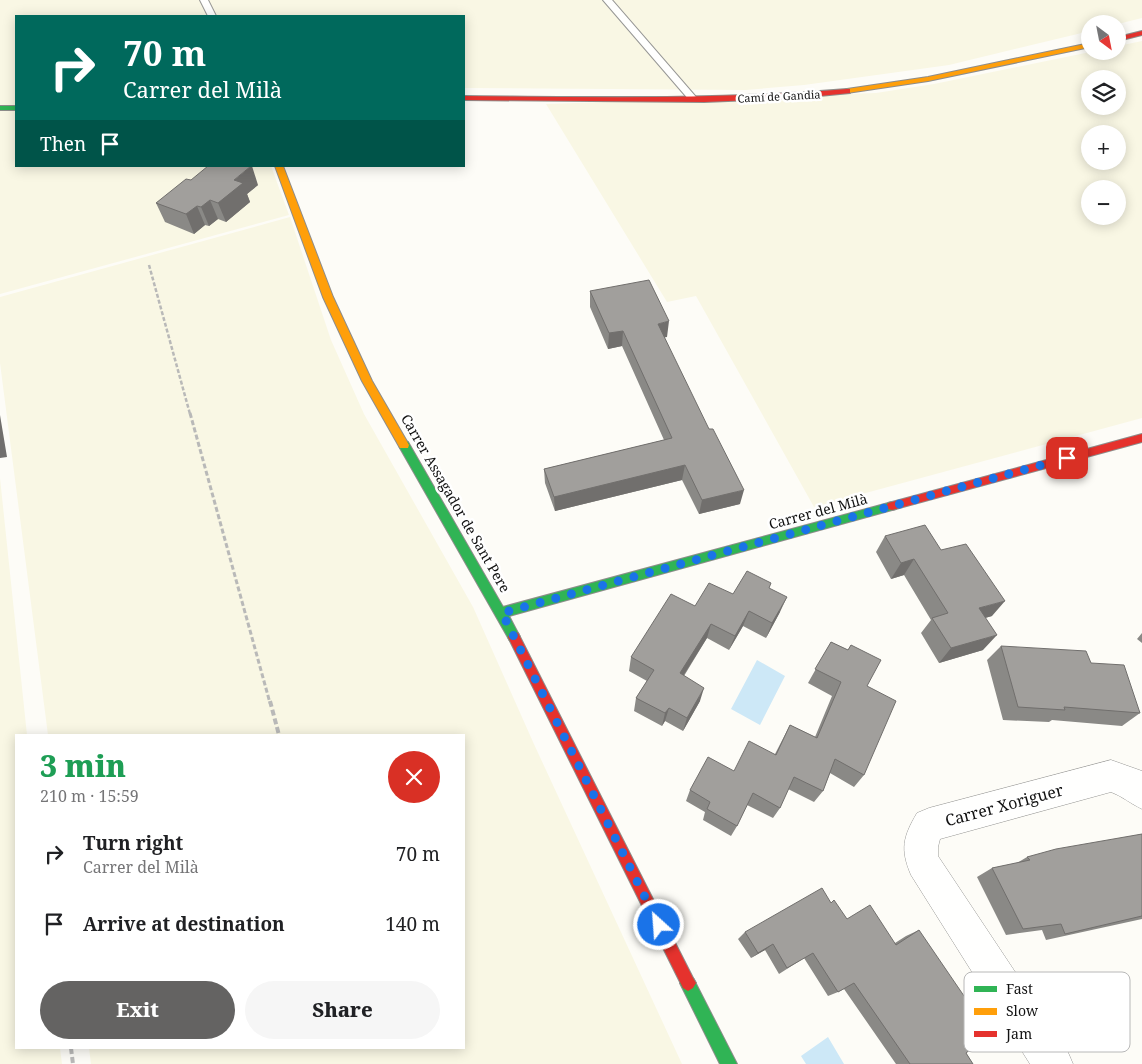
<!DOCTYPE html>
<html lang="en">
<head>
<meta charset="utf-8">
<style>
	body { margin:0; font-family:"Noto Serif",serif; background:#f6f6f6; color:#202124; height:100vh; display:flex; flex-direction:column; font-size:19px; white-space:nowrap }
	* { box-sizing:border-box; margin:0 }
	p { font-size:16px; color:#757577 }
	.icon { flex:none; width:28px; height:28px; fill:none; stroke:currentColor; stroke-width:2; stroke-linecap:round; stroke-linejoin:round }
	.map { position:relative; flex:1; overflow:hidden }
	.sheet { position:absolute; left:15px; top:734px; width:450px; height:315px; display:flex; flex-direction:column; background:#fff; border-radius:0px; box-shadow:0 2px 12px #0003 }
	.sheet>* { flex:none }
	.top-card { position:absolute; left:15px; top:15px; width:450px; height:152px; border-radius:0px; box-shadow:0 2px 12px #0003; background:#00695c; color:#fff; overflow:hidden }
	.needle { width:32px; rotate:148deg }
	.fabs { position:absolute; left:1081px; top:15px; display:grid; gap:10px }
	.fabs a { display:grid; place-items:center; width:45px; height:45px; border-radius:50%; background:#fff; box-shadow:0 2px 12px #0003; font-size:25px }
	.pin { position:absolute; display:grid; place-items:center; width:42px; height:42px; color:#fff; margin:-21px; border-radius:10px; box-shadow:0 2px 8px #0006 }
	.me { position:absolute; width:55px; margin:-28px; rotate:334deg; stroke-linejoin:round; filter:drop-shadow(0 0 4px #0008) }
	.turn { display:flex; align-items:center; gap:18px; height:105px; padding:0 25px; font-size:22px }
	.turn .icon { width:65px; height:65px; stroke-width:2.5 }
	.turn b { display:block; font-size:35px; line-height:42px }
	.then { display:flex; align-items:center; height:48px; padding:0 25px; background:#0003; gap:10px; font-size:19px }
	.round { display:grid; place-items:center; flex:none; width:52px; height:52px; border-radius:26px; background:#f6f6f6 }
	.headline { display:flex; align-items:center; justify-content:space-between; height:85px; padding:0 25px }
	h1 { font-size:30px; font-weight:800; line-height:38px; color:#1e9e55 }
	.action { display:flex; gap:10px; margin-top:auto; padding:10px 25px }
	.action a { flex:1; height:58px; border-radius:30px; background:#646362; color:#fff; font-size:20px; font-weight:800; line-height:58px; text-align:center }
	.action a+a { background:#f6f6f6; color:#202124 }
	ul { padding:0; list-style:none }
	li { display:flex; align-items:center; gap:15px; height:70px; padding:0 25px }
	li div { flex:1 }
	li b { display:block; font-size:19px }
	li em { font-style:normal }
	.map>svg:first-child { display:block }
</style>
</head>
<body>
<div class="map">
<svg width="1142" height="1064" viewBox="0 0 1142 1064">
	<rect width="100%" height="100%" fill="#fdfcf7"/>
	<path fill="#f9f7e4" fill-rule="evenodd" d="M0,0H1142V18L1118,24H1090V31L949,65L804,85L746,90L464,88V16H16V166H271L289,215L0,294Z
		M1142,41V418L814,507L696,296L667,302L546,104L876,93L934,84L1095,51H1118V46ZM1090,79H1118V106H1090ZM1090,134H1118V161H1090ZM1090,189H1118V216H1090Z
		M290,217L331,340L364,414L473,607L533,742L682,1064H91L89,1048H464V735H48L0,363V297Z
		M0,478L27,735H16V1048H60L62,1064H0Z"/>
	<path fill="#cde8f7" d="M757,660L785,676L760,725L731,709Z
		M828,1037L844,1064H806L801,1056Z"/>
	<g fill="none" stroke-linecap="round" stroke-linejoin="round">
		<g stroke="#979795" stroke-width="2">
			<path id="lane" d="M200,0H208L216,16H208Z
				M603,0H612L696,97V101H690Z"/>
		</g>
		<g stroke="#979795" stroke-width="1">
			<path id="street" d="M1111,760L1142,771V809C1131,804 1122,796 1111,792L940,839L938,847V856L1067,1050L1073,1064H1030L911,875C900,849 903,837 917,813L929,808Z"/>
		</g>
		<g stroke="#8e8d8b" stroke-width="2">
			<path id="fast" d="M0,106H16V110H0Z
				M404,441L408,442L503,607L892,502L896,503L898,506L896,509L892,510L509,616L520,637L518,641L514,642L510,641L400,448L399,445Z
				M688,975L693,978L737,1064H720L680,983L683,978Z"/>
		</g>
		<g stroke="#8e8d8b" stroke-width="2">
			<path id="slow" d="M1090,43V47L928,81L847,93L843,91L847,89L928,77Z
				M275,166H283L333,297L372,381L409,445L408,448H400L362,381L323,297Z"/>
		</g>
		<g stroke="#8e8d8b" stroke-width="2">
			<path id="jam" d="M1142,31V35L1118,41V37Z
				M847,89H850V93L799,98L704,102L464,100V96C592,97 719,100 847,89Z
				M1142,434V442L892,510L888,509L886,506L888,503L892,502Z
				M514,632L518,633L693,978L696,983L693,988L688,991L683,988L510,641L508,637L510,633Z"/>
		</g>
		<path stroke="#b9b9b8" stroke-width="2.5" stroke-dasharray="4 2" stroke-linecap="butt" d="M149,265L190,414"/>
		<path stroke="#b9b9b8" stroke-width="3" stroke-dasharray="5 2.5" stroke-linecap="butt" d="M190,413L270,703"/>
		<path stroke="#b9b9b8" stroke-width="4" stroke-dasharray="6 3" stroke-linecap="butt" d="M270,701L279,735
			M71,1048L73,1064"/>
		<use href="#lane" fill="#fffffe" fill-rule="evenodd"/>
		<use href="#street" fill="#fffffe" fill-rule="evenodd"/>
		<use href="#fast" fill="#30b455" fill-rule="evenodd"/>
		<use href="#slow" fill="#ff9f0a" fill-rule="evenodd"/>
		<use href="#jam" fill="#e5322d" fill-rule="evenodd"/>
	</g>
	<path fill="#8a8986" d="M191,180L258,185L247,194L250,202L226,222L218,219L209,226L205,225L194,234L165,222L156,203Z
		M590,291L667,337H664L740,504L699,514L682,480L555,511L545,483L544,469L664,440L622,346L608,349L590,307Z
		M885,536L941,550L992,616L985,618L983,650L939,663L921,633L931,620L904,575L891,579L876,552Z
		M769,589L780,612L766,638L743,626L729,650L707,638L684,676L700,701L683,731L665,721L662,726L634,711L636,698L647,681L629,671L631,657L695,606L733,594Z
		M1142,633V643L1137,639Z
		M831,642L848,650L851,645L867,686L864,775L854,787L830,773L823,791L814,802L788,789L780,808L773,818L747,805L737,826L731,836L703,820L705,812L686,801L690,790L734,771L775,754L790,725L815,737L832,696L808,683Z
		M1001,646L1091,663L1140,713L1122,726L1052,720L1049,722L1003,720L987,660Z
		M1142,834V919L1046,940L1042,930L1006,935L977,877L992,868L1017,863L1027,857Z
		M831,903L847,919L895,943L906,936L919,930L966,1053L973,1064H896L844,989L838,992L828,996L804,958L779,974L765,950L751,958L738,939L745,932Z"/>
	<path fill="#716f6d" d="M251,166H252L258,185L247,194L250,202L226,222L218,203L234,180Z
		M210,200L218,219L209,226L201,207Z
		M197,206L205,225L194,234L186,214Z
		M669,321L667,337L656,339L658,324Z
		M623,331L622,346L608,349L609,333Z
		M0,415L7,457L0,458Z
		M685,465L682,480L555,511L554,497Z
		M744,490L740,504L699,514L702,500Z
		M914,559L904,575L891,579L901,563Z
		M787,597L780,612L766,638L772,623Z
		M1005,601L992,616L967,623L979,608Z
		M749,611L743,626L729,650L735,636Z
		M711,624L707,638L676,687L680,673Z
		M997,635L983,650L939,663L951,648Z
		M704,688L700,701L683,731L687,718Z
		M669,708L665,721L662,726L665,713Z
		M773,944L765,950L751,958L758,953Z"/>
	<path fill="#a19f9c" stroke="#716f6d" d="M208,166H251L234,180L243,183L218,203L210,200L201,207L197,206L186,214L156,203L186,179L191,180Z
		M649,280L669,321L658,324L709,429H713L744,490L702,500L685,465L554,497L544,469L672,438L623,331L609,333L590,291Z
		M925,525L941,550L966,544L1005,601L979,608L997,635L951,648L932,618L948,613L914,559L901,563L885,536Z
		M747,571L771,583L769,588L787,597L772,623L749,611L735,636L711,624L680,673L704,688L687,718L669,708L665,713L636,698L654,670L631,657L671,594L695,606L709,583L733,594Z
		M831,642L848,650L851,645L881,660L867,686L896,701L864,775L835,759L823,791L794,777L780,808L753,793L737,826L707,809L710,802L690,790L708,757L734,771L749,741L776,755L790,725L817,738L841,682L815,669Z
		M1001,646L1086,651L1091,663L1124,665L1140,713L1064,707L1065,710L1018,707Z
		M1142,834V916L1065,934L1061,924L1023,929L992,868L1030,860L1027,857L1056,849Z
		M822,888L831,903L834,900L847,919L870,905L896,945L919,930L990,1034L966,1053L973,1064H910L854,983L838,992L813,953L787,968L773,944L758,953L745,932Z"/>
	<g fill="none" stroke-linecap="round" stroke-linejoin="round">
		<path stroke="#1a73e8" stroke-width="9" stroke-dasharray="0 16.2" d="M659,925L502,613L1067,458"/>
	</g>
	<g text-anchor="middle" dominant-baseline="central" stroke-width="5" stroke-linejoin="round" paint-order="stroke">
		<g font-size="11" fill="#111" stroke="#fff">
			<text transform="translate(779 96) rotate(-3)">Camí de Gandia</text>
		</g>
		<g font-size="14" fill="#111" stroke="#fff">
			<text transform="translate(456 503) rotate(60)">Carrer Assagador de Sant Pere</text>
			<text transform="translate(818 511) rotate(-15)">Carrer del Milà</text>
		</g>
		<g font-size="16" fill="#111" stroke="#fff">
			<text transform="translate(1004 805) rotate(-15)">Carrer Xoriguer</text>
		</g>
	</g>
	<rect x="964" y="972" width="166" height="80" rx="8" fill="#fff" stroke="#b8b8b8" stroke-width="1"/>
	<rect x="974" y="986" width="23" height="6" fill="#30b455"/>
	<rect x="974" y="1008" width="23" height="7" fill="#ff9f0a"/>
	<rect x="974" y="1031" width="23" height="6" fill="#e5322d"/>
	<g font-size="14" fill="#111">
		<text x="1006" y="994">Fast</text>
		<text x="1006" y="1016">Slow</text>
		<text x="1006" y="1039">Jam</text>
	</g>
</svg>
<div class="fabs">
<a><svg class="needle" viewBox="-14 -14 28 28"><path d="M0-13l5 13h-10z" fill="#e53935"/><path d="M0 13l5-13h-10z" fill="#757577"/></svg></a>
<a><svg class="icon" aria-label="layers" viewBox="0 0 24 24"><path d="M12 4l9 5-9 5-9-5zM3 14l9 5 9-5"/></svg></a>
<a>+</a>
<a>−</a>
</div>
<div class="pin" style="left:1067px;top:458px;background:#d93025"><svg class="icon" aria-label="arrive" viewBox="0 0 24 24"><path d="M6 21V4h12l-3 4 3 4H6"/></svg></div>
<svg class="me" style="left:659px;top:925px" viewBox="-20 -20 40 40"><circle r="17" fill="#1a73e8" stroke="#fff" stroke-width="3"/><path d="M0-11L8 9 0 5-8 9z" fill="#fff"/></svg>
<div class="top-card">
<div class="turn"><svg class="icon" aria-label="right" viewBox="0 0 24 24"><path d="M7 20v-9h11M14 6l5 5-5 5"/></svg><div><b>70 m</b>Carrer del Milà</div></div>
<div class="then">Then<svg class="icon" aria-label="arrive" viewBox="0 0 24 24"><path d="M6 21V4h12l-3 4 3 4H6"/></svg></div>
</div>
<section class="sheet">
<div class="headline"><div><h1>3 min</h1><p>210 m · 15:59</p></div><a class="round" style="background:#d93025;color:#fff"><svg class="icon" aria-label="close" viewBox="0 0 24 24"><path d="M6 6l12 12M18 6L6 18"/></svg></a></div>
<ul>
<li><svg class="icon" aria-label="right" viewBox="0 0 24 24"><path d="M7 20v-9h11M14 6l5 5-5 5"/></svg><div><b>Turn right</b><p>Carrer del Milà</p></div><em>70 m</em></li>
<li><svg class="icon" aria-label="arrive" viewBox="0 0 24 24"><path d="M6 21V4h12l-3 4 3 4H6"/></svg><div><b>Arrive at destination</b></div><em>140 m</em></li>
</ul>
<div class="action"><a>Exit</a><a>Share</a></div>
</section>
</div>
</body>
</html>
